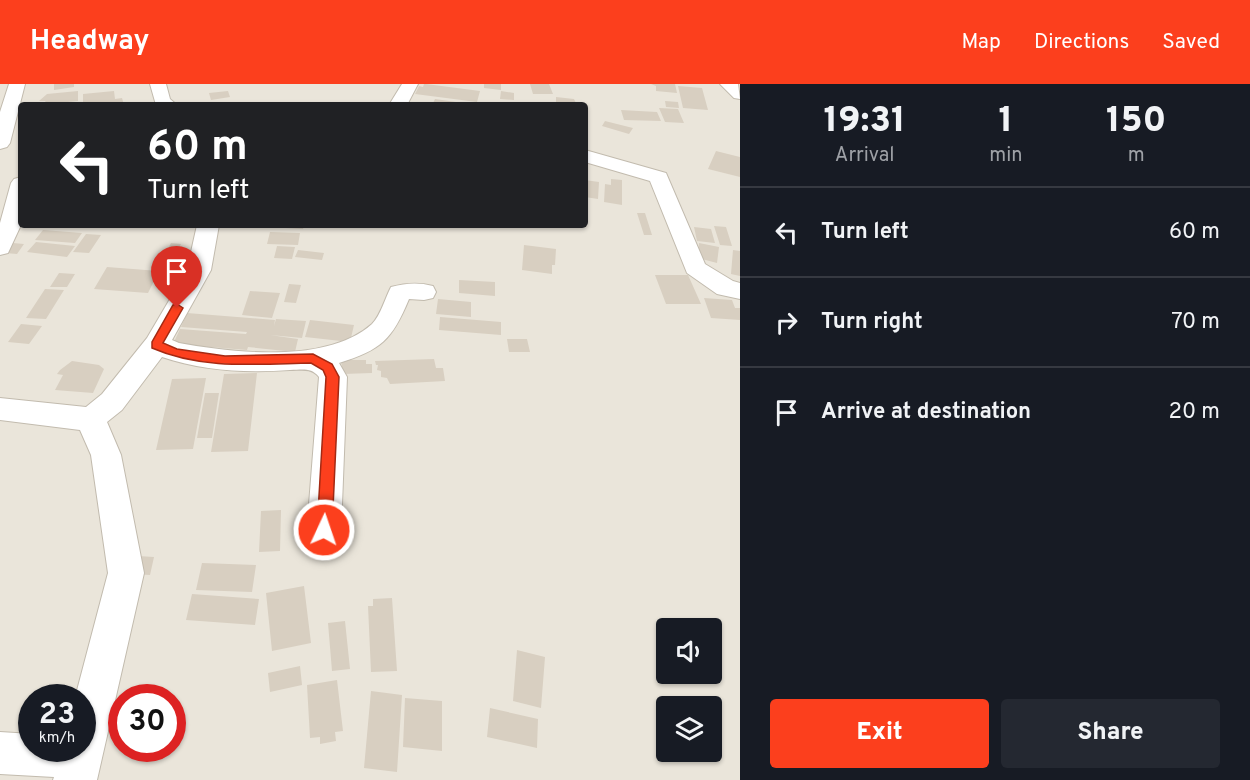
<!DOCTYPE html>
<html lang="en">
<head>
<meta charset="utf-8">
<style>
	body { margin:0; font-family:Overpass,sans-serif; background:#242831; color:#f1f3f6; height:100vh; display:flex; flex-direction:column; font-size:22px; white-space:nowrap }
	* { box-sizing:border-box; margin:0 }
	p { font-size:20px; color:#9ea1a6 }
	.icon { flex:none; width:33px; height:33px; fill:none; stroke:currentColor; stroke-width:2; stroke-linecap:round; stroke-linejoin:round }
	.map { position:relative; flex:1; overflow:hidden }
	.sheet { display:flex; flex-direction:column; background:#171b24; width:510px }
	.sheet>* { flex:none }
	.guide { position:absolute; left:18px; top:18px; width:570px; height:126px; border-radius:6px; box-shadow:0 2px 4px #0004; background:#202124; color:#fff; overflow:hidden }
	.buttons { position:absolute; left:656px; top:534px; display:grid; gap:12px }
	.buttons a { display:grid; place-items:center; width:66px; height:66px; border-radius:6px; background:#171b24; box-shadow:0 2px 4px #0004; font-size:30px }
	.speed { position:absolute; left:18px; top:600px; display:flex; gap:12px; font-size:30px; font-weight:700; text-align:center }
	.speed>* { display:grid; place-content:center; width:78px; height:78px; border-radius:50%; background:#171b24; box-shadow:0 2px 4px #0004; line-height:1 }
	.speed small { font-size:15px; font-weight:400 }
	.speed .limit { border:9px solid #d22; background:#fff; color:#111 }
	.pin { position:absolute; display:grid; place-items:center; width:51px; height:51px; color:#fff; margin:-62px -26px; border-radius:50% 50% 50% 0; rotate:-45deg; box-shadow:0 0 6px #0007 }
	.pin .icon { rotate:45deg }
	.me { position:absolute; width:66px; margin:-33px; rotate:3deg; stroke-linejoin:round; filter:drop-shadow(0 0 4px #0008) }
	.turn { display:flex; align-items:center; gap:21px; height:126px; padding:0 30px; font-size:27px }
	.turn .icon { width:78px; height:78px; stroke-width:2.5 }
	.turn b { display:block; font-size:42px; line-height:51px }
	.eta { display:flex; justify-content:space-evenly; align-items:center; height:102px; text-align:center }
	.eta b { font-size:36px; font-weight:800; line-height:42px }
	.primary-button { display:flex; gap:12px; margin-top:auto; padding:12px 30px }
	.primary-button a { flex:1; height:69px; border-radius:6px; background:#fc3f1d; color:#fff; font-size:24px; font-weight:800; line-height:69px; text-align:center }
	.primary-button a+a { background:#242831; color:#f1f3f6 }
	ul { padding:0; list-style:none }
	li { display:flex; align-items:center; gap:18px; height:90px; padding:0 30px; border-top:2px solid #363941 }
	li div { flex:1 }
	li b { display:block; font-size:22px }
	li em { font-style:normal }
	header { display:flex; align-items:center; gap:36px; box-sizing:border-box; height:84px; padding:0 30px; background:#fc3f1d; color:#fff }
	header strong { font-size:28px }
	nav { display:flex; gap:33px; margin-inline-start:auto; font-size:21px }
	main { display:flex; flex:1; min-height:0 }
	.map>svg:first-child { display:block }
</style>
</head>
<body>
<header>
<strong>Headway</strong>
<nav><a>Map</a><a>Directions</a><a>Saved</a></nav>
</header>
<main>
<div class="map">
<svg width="740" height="696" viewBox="0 0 740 696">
	<rect width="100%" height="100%" fill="#f6f3ec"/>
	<path fill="#eae5da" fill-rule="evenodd" d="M0,0H740V696H0ZM21,21H585V141H21ZM666,544H711V590H666ZM32,614H82V664H32ZM122,614H172V664H122ZM666,622H711V668H666Z"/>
	<path fill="#d8cfc1" d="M54,0H74V3L54,6Z
		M424,0H426L480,7L477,18L415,10L419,2L423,3Z
		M484,0H501V6L484,4Z
		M530,0H549L553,10H533Z
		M651,0H675L677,9L656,7V2Z
		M678,2L702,4L708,26L683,24Z
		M78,7V17L47,20L45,17H39L47,10Z
		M114,7L115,15L122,14L124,21H83V10Z
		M228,7L230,13L211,16L209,9Z
		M501,7L514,9V16L500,15Z
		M556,13L574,15L577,21H556Z
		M435,15L470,20V21H432Z
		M665,17L678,18L679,24L666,23Z
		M659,24L678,25L684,39L665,38Z
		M621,26L657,28L661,37L624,36Z
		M605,37L633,44L629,50L602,42Z
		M716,67L740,73V93L708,85Z
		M611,95L622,96V121L604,118L605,100L611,101Z
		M585,96L599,98L598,115L585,113Z
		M637,129H645L652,151H644Z
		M268,141H304L303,145L268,143Z
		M714,142L726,143L732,162L720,161Z
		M694,143L711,145L715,159L697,157Z
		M43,146L82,149L75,159L35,156Z
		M270,148L300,149L298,161L267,160Z
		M86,150L101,151L89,169L73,168Z
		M36,158L75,162L67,173L27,168Z
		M13,159L24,160L17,170L5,169Z
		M171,159L181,160L170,181L159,182Z
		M699,159L719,163L717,179L698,174Z
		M524,161L556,165L555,181H552V190L522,186Z
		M277,162L295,163L292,175L274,174Z
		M298,166L324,169L322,176L295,173Z
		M733,166L740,167V192L731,190Z
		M107,183L159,187L148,209L94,205Z
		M59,189L75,190L67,203H50Z
		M655,191H688L701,220H666Z
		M459,196L495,198V212L459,209Z
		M289,200L301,201L296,219L284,218Z
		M45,205L64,206L46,235L26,234Z
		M250,207L280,209L272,234L242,231Z
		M704,214L732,216L735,224H740V236L711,234Z
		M438,215L471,218V233L436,230Z
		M187,229L275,236L274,242L276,235L306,237L302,254L270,251L298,255L295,268L248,263L247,266L173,260L180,245L246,250L247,248L181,243Z
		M440,233L501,238V251L439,246Z
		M310,236L354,241L350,258L305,253Z
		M21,240L42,242L29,260L8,258Z
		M507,255H527L530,268H509Z
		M434,275L436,284H443L445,297L390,300L387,294L381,293V287L377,286L378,281H376L375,277Z
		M341,276H366V280H372V289L343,290Z
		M72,277L99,281L104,285L93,309L55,306L63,291L57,290L60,286Z
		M257,289L248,367L211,368L224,290Z
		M206,294L193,365L156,366L172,295Z
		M205,309H219L212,354H197Z
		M281,426L280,467L259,468L261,427Z
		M138,472L154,473L150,491L133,490Z
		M202,479L256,481L252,508L196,506Z
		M304,502L311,559L272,567L266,509Z
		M192,510L259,515L255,541L186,536Z
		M392,514L397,587L371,588L368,522H373V515Z
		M345,537L350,585L332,587L328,539Z
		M517,566L545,573L541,624L513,617Z
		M300,582L302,601L270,608L268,589Z
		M337,596L343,647L335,648L336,657L320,660V653L310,654L307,601Z
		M371,607L402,611L397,688L364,684Z
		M405,614L442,617V667L403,663Z
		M490,624L538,635L537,664L487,653Z"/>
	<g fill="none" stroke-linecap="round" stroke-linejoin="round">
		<g stroke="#c2bbae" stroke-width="2">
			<path id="minor" d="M9,0H25L10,59L7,63L0,65V28Z
				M150,0H166L170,15L177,21H156Z
				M402,0H418L407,21H389Z
				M720,0H738L740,15L734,14Z
				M585,66L666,89L705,180L733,197L740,199V215L717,210L687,189L650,97L585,78Z
				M21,93V141L8,169L0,171V139L11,99L14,95Z
				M197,141H219L211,186L172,256L179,259C234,269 327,280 372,240C381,231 385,214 391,203C406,199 418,198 433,202L436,208L433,214L424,216L409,215C392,256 381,266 339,279L347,293L341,446L336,457L324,461L312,457L307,446L319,293C311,283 302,286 290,286C247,289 203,287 162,273L122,326L107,338L121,371L144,489L97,696H53L54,693L0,690V648L32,650V664H82V614H75L108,489L91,371L80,346L0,336V314L86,323L102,310L147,254L187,186Z"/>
		</g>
		<use href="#minor" fill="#fff" fill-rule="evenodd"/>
	</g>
	<path fill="#fc3f1d" stroke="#a42913" stroke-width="1.5" d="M177,220L183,224L163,259L177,265L225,272L313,270L332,280L339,293L332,446L330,451L324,453L319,451L317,446L326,293L323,286L311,279C258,280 202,286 152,264V258L173,221Z"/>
</svg>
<div class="buttons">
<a><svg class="icon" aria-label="sound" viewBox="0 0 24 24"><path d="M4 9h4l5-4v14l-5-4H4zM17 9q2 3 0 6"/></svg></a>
<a><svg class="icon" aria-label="layers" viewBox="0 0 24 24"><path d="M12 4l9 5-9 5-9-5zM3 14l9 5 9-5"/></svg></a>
</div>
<div class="speed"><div>23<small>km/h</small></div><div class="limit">30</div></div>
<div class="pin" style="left:177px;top:224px;background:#d93025"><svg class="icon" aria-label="arrive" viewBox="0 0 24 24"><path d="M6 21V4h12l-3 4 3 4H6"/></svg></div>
<svg class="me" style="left:324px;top:446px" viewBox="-20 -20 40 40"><circle r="17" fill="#fc3f1d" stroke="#fff" stroke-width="3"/><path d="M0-11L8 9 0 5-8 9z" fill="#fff"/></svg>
<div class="guide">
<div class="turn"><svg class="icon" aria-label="left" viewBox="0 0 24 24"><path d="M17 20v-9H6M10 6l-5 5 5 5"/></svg><div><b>60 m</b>Turn left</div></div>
</div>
</div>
<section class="sheet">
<div class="eta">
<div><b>19:31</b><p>Arrival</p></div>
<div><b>1</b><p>min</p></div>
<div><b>150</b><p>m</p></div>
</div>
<ul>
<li><svg class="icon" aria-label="left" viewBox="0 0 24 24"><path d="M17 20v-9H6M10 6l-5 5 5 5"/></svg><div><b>Turn left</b></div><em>60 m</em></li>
<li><svg class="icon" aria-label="right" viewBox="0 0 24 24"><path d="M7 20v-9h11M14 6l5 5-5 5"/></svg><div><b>Turn right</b></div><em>70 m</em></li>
<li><svg class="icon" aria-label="arrive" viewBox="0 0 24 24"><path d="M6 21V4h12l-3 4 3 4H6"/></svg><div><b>Arrive at destination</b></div><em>20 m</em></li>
</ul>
<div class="primary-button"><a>Exit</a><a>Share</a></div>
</section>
</main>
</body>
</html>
